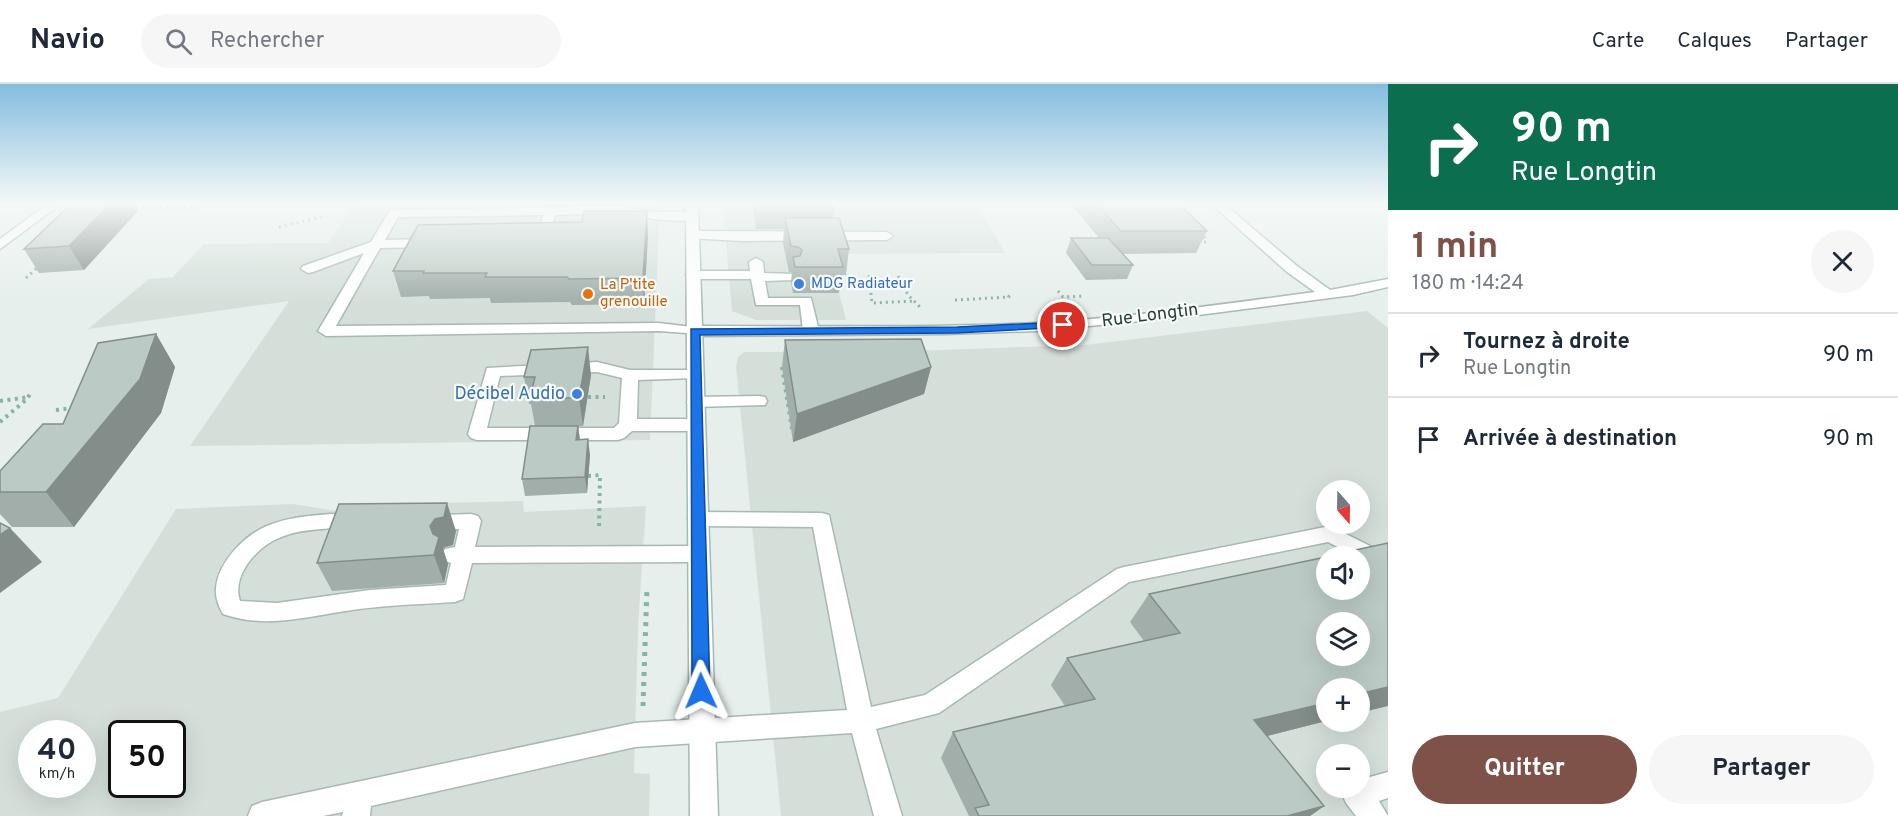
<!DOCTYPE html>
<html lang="fr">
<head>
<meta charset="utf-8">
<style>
	body { margin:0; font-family:Overpass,sans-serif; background:#f6f6f7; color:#1f2937; height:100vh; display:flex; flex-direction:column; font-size:22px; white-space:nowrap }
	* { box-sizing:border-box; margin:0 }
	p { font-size:20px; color:#747a83 }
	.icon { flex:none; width:33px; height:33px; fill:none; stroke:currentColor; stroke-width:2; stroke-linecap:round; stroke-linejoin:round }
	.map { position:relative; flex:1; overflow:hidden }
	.sheet { display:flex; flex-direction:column; background:#fff; width:510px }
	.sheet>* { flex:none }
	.hud { background:#0b6e4f; color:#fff; overflow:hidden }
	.needle { width:39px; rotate:160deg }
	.controls { position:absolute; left:1316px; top:396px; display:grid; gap:12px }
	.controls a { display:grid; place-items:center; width:54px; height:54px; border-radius:50%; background:#fff; box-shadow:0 6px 24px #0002; font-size:30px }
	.speed { position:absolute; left:18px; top:636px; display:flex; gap:12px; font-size:30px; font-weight:700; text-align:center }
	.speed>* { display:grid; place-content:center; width:78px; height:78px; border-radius:50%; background:#fff; box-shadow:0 6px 24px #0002; line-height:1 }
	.speed small { font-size:15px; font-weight:400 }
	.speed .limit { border:3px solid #111; border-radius:9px; background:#fff; color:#111 }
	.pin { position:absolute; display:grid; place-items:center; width:51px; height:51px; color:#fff; margin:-26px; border:3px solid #fff; border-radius:50%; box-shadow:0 2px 6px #0007 }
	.me { position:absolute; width:66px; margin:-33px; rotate:359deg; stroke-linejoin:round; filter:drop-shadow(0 0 4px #0008) }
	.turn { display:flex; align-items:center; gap:21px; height:126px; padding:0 24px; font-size:27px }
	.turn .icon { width:78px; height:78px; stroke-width:2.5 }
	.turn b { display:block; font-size:42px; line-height:51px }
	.round { display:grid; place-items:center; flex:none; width:63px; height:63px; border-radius:32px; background:#f6f6f7 }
	.summary { display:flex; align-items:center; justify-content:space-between; height:102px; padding:0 24px }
	h1 { font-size:36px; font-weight:700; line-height:45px; color:#7f5249 }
	.action { display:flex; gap:12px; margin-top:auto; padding:12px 24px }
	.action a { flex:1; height:69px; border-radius:36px; background:#7f5249; color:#fff; font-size:24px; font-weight:700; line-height:69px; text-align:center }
	.action a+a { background:#f6f6f7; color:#1f2937 }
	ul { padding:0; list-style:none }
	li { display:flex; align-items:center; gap:18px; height:84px; padding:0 24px; border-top:2px solid #e0e1e3 }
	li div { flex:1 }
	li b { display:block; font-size:22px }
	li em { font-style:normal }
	header { display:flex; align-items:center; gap:36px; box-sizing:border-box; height:84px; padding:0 30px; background:#fff; border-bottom:2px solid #e0e1e3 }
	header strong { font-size:28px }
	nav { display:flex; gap:33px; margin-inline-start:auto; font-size:21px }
	.search { width:420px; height:54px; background:#f6f6f7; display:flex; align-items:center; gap:15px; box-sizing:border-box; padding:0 21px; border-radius:33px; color:#747a83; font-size:22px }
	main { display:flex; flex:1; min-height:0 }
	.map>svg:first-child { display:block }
</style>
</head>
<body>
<header>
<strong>Navio</strong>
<div class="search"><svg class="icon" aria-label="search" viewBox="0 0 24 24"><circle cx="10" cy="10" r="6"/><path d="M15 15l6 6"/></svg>Rechercher</div>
<nav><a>Carte</a><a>Calques</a><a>Partager</a></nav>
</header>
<main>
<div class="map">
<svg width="1388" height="732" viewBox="0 0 1388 732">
	<rect width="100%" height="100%" fill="#e6efeb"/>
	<path fill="#d4dfda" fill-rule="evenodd" d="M356,119H660L650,356L190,362L289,217L88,245L149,195L173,193L204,160L328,159Z
		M979,123L1005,169L829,170L846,236H756L732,227L723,124Z
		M1367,227L1388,244V732H781L736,283L738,273L744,268L910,267L1085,261ZM1326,406H1359V440H1326ZM1326,472H1359V506H1326ZM1326,538H1359V572H1326ZM1326,604H1359V638H1326ZM1326,670H1359V704H1326Z
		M523,417L524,428L646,422L638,543L634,689L650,690L649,732H0V628L58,614L176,425L292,420L382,434L439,432L442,419ZM32,650H82V700H32ZM122,650H172V700H122Z"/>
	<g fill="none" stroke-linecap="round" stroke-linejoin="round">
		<g stroke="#a8b8b2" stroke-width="3">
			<path id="lane" d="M619,122L654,128H692L698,132C685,144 634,130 616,130C596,129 575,130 555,131L553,139L547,143L541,139L543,131L398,133L385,156L432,155L438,159L432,163L380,164L336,242L659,239L700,244L703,247L700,250L659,247L326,252L318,247L364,169L313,188L308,189L301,185L303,182L371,158L390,126Z
				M692,147L887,148L893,152L887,156L742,157L688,154L686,151Z
				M756,174L763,178L764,189L795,190L797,193L795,196L765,197L768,214H811L819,247L816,250H806L803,247L800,221H756L751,195H693L686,191L693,187H750L749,178Z
				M597,278L630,286H701L703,289L695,294L638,296L637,335H696L702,337L705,341L702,345L696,347H632L624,354L618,356H477L471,354L468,350L487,284ZM597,288L622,294L619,339L614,344H487L500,292Z
				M759,312L765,313L767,317L765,321L695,323L689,322L687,318L689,314L695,313Z
				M698,428L822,429L829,431L871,623L925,611L1117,485L1124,483L1330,442L1388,471V489L1328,458L1129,498L939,629L876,645L902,732H874L852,649L635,663L371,722L370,732H342L343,728L323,732H248L252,722L262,718L635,639L847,626L813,443L698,442L691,440L688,435L691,430Z
				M331,430L382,433L471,430L478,432L481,437L475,463L699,462L706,464L709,470L706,476L699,478L472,479L463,515L455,518C423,520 391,521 359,525C313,531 268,546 223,530C219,523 215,513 216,504C218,478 245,451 267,442C288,433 309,432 331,430ZM331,444L382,447L459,445L455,463L445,465L442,471L445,477L451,479L446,501L370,506L277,519L240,517C231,490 259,460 284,452C299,446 315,446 331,444Z
				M1388,688V714L1379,717L1388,732H1356L1346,719L1342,710L1344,704H1359V696Z"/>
		</g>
		<g stroke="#a8b8b2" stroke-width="3">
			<path id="street" d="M49,119H62L0,165V155Z
				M1210,119H1223L1297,182L1330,206L1388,195V203L1353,211L1183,233L1037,247L945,250L695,252L687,247L695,242C808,242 922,244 1035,239C1129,234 1222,220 1315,208L1287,188Z"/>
		</g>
		<g stroke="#a4bbb3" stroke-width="3">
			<path id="secondary" d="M686,119H698L718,732H690Z"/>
		</g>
		<path stroke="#86b3a5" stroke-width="3" stroke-dasharray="2 4" stroke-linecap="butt" d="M136,123H202
			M279,143L326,132
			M1198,158H1206L1202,147
			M869,191L872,219L915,217
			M898,192L908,211L920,223
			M26,194L39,182
			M1058,207L1063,213L1084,212
			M955,216L1009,213L1006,208"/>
		<path stroke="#86b3a5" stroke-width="4" stroke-dasharray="3 4.5" stroke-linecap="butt" d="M782,283L792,345
			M588,313H605
			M0,317L29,313
			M56,326L73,324
			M0,338L27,315L32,307
			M588,392L600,391L599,445"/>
		<path stroke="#86b3a5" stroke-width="5" stroke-dasharray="4 6" stroke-linecap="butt" d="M643,622L647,503"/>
		<use href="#lane" fill="#fff" fill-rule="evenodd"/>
		<use href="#street" fill="#fff" fill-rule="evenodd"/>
		<use href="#secondary" fill="#fff" fill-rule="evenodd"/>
	</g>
	<path fill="#a1aea9" d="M752,119H836L833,134L849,165L846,191H842L839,209H793L791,198L792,188H789L783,159L784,145H756Z
		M1070,119H1178L1207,147L1196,169L1123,170L1133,181L1127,195L1086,196L1066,169L1071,154H1099Z
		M138,127L84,186L39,189L24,165Z
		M648,151L644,220L572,221L570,218L491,219L490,214L430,215L429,212L401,213L393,187Z
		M156,250L175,283L161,329L74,443H12L0,430V408L63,340Z
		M785,256L931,283L924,310L793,358L782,283Z
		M591,291L583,342H535L531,320H529L524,293Z
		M578,342L580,355L590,371L587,409L525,412L522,395Z
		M456,447L453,461L445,463L443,465L448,480L444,499L332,507L317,479Z
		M1149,510L1326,604V637L1267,652L1324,722L1310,732H969L941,674L953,648L1065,622L1051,601L1067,574L1144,557L1130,538Z"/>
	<path fill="#838d89" d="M111,119H133L138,127L84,186L69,162Z
		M647,127L648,151L644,220L643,194Z
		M156,250L175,283L161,329L74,443L46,408Z
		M588,263L591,291L583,342L579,314Z
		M931,283L924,310L793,358L797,330Z
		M578,342L580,358L576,356Z
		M588,355L590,371L587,409L585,393Z
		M447,419L456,447L453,461L445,463L443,465L448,480L444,499L434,471L430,442Z
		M10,444L42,478L0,509V451Z
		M1388,603V622L1359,629V610Z
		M1326,619V637L1228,662L1254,636Z
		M1324,722L1310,732H1287Z"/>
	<path fill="#bbcac4" stroke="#838d89" stroke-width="1.5" fill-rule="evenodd" d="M72,119H111L69,162L24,165Z
		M1096,119H1178L1207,147H1121Z
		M584,127H647L643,194L569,195L567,193H485L487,189H423L424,187H393L418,141L582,138Z
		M785,134H839L849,165H838L843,183H795L793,173L800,172L802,166L798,163L791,162Z
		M1071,154H1108L1133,181H1092Z
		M156,250L140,295L46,408H0V387L43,340H63L98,259Z
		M921,255L931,283L797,330L785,256Z
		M588,263L579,314H530L535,293H524L531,266Z
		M530,342H578L576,356L588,355L585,393L522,395Z
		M447,419L444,433L435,435L430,442L433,450L439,453L434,471L317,479L339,420Z
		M0,439L10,444L0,451Z
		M1388,459V603L1359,610V604H1326V619L1254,636L1324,722L1287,732H979L975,724L989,721L953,648L1095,615L1067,574L1180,549L1149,510L1326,473V506H1359V472H1327ZM1326,538H1359V572H1326Z"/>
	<linearGradient id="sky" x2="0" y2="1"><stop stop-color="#84bce0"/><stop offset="0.54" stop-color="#f4f8f6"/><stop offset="1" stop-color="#f4f8f6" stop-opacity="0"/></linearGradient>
	<rect width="1388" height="221" fill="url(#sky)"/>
	<path fill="#1a73e8" stroke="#114b97" stroke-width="1.5" d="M1063,238L1067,239V243L957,249L700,251L710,607L707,613L701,615L694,613L692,607L691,245L957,243Z"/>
	<g fill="#3f7fe0" stroke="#f7fbf9" stroke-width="2">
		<circle cx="799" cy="200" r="6"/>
		<circle cx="577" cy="310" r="6"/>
	</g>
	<circle fill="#e8710a" stroke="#f7fbf9" stroke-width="2" cx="588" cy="210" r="6"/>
	<g text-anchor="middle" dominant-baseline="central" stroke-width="4.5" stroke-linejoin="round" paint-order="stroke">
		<g font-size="15" fill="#366cbe" stroke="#f7fbf9" text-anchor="start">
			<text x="811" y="200">MDG Radiateur</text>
		</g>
		<g font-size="15" fill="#c56008" stroke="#f7fbf9" text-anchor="start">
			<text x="600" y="201">La P'tite<tspan x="600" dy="17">grenouille</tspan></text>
		</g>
		<g font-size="18" fill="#24423a" stroke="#f7fbf9">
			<text transform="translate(1150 232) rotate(-7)">Rue Longtin</text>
		</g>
		<g font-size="18" fill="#366cbe" stroke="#f7fbf9" text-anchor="end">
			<text x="565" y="310">Décibel Audio</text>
		</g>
	</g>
</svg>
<div class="controls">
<a><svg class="needle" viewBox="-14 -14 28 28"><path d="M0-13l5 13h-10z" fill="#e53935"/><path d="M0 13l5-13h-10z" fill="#747a83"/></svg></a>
<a><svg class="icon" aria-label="sound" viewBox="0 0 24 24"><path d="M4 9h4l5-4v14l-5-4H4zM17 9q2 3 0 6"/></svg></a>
<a><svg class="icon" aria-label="layers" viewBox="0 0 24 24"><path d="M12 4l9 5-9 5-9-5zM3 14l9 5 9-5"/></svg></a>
<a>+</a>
<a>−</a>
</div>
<div class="speed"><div>40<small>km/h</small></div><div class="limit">50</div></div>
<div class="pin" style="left:1063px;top:241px;background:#d93025"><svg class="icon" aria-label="arrive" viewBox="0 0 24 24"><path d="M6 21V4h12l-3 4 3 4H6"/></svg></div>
<svg class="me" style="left:701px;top:607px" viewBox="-20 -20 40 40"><path d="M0-17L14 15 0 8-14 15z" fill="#1a73e8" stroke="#fff" stroke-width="4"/></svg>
</div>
<section class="sheet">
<div class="hud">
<div class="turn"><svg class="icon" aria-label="right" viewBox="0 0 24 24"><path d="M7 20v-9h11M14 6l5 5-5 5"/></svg><div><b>90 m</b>Rue Longtin</div></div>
</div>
<div class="summary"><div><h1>1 min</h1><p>180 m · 14:24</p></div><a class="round"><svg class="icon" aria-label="close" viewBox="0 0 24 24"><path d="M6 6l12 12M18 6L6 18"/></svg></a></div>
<ul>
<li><svg class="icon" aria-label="right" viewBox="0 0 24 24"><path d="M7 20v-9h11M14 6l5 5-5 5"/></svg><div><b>Tournez à droite</b><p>Rue Longtin</p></div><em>90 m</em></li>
<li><svg class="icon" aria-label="arrive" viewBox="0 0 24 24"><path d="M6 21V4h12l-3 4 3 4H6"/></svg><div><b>Arrivée à destination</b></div><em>90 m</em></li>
</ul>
<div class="action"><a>Quitter</a><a>Partager</a></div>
</section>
</main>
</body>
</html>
